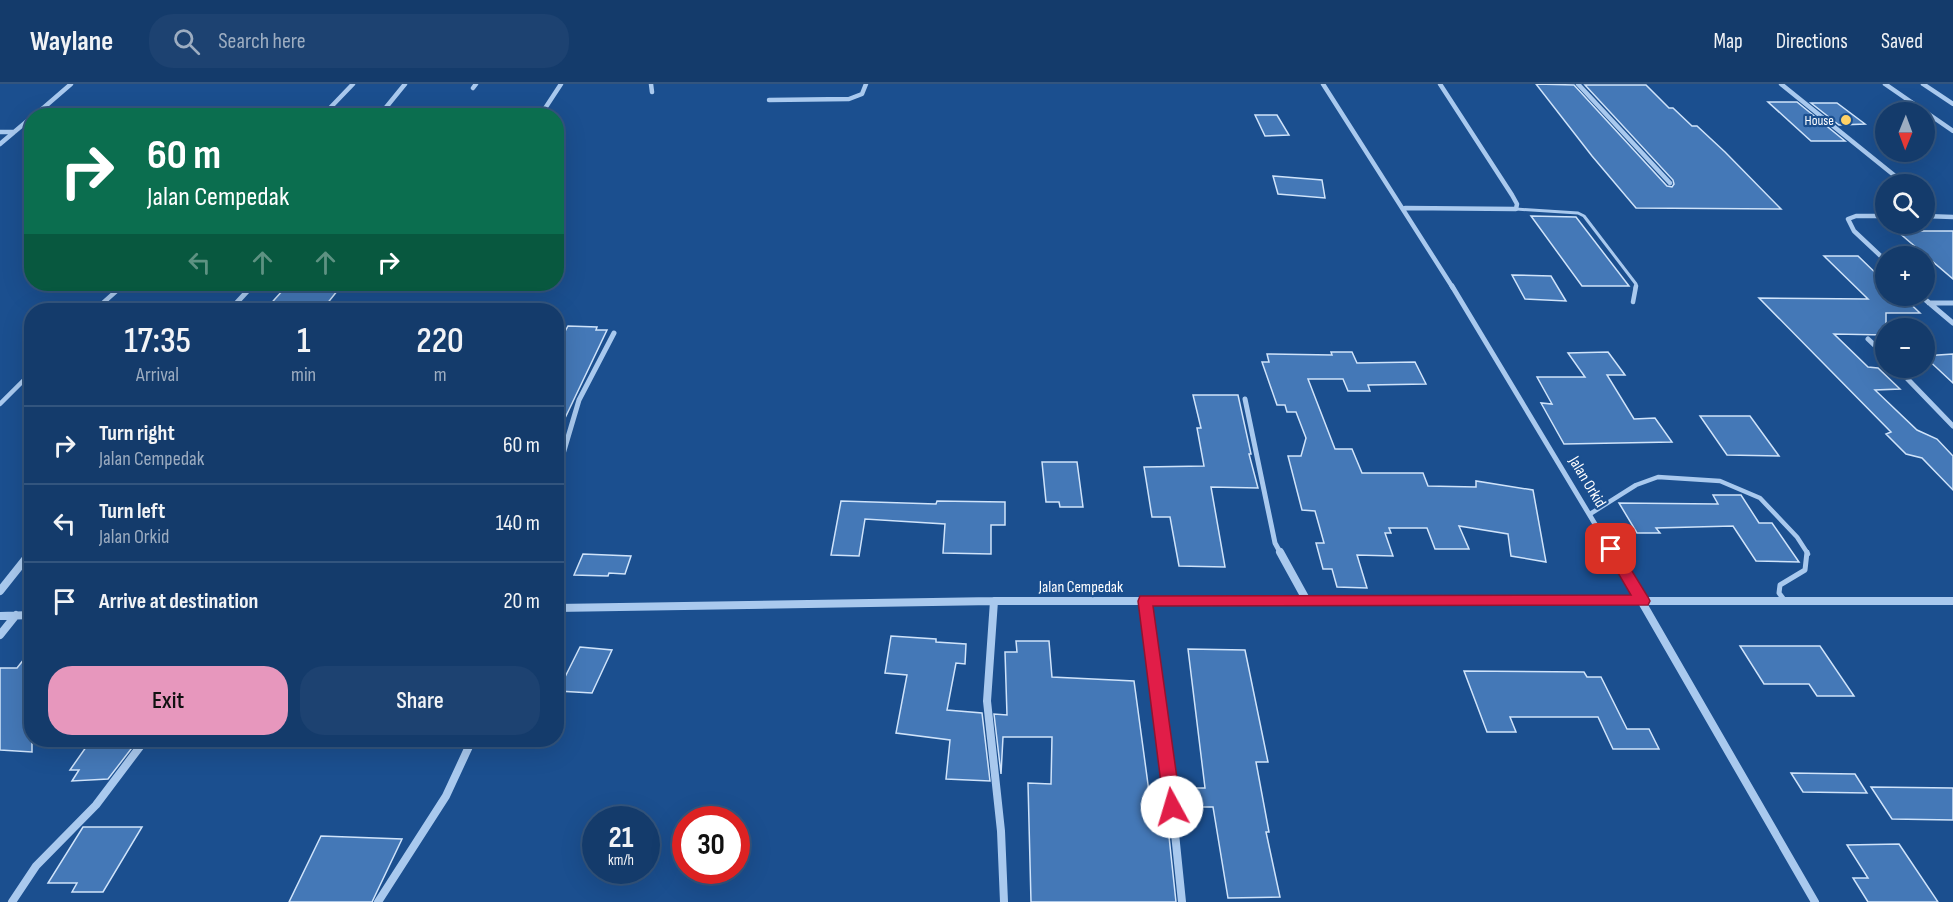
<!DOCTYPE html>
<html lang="en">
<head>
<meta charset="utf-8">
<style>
	body { margin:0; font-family:"Sofia Sans Condensed",sans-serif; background:#1d4271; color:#f1f3f6; height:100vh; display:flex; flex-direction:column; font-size:22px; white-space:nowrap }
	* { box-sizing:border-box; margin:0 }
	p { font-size:20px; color:#9dadc1 }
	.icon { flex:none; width:33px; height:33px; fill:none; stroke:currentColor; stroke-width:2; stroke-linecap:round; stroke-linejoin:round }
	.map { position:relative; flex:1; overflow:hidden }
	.sheet { position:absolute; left:24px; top:219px; width:540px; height:444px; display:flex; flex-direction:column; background:#143b6b; border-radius:24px; box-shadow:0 6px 24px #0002,0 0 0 2px #33557e }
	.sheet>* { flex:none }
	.banner { position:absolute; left:24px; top:24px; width:540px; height:183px; border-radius:24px; box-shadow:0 6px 24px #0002,0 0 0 2px #33557e; background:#0b6e4f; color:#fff; overflow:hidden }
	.needle { width:39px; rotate:181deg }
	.fabs { position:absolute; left:1875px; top:18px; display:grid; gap:12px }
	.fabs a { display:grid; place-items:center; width:60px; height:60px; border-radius:50%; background:#143b6b; box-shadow:0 6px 24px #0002,0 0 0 2px #33557e; font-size:30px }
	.speed { position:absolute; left:582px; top:722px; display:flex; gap:12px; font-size:30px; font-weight:700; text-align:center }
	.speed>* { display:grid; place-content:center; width:78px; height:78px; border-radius:50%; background:#143b6b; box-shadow:0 6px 24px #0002,0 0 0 2px #33557e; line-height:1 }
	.speed small { font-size:15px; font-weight:400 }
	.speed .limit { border:9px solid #d22; background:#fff; color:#111 }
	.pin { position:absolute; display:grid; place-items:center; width:51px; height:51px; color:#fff; margin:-26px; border-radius:12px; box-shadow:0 3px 9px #0006 }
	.me { position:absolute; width:66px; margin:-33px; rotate:354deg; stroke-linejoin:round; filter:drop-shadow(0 0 4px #0008) }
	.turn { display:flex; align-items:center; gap:21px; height:126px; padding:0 24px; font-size:27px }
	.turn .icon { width:78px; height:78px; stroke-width:2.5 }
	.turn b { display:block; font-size:42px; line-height:51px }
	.lanes { display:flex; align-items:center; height:57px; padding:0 24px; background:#0003; justify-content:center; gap:30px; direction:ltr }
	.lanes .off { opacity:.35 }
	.eta { display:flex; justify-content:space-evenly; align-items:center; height:102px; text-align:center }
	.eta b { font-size:36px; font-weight:600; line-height:42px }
	.primary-button { display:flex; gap:12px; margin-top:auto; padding:12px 24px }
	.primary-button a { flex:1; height:69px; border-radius:24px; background:#e797bd; color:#111; font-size:24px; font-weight:600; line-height:69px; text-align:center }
	.primary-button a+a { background:#1d4271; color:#f1f3f6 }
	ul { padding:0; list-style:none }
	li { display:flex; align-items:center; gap:18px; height:78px; padding:0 24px; border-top:2px solid #33557e }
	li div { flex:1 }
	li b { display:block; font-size:22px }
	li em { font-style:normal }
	header { display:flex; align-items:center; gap:36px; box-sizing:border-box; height:84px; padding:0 30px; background:#143b6b; border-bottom:2px solid #33557e }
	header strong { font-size:28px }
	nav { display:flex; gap:33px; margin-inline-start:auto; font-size:21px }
	.search { width:420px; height:54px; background:#1d4271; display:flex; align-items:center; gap:15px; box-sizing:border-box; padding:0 21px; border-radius:24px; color:#9dadc1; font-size:22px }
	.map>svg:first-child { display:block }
</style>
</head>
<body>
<header>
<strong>Waylane</strong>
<div class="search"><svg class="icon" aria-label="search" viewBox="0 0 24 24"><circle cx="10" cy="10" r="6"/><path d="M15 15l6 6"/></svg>Search here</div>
<nav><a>Map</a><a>Directions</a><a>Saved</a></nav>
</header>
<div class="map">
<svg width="1953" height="818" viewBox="0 0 1953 818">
	<rect width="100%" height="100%" fill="#1b4f8f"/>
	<path fill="#4478b7" stroke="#cfe3fa" stroke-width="1.5" d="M1536,0L1574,1L1667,102L1672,103L1674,100L1673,96L1585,1H1646L1669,24H1673L1692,42H1697L1725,68L1781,125L1636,124L1592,72Z
		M1768,18H1797L1845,57H1811Z
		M1811,19H1837L1865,40L1839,41Z
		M1255,31H1277L1289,51L1265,52Z
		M1273,92L1322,96L1325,114L1278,110Z
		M1531,132L1576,133L1629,202H1582Z
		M1897,147H1953V195Z
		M1824,172H1858L1886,199V212H1902L1920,229H1886V251L1834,250L1868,283L1878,284L1900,305L1875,306L1917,346L1937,355L1953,372V406L1922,374L1906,370L1886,350L1891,348L1759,214L1868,215Z
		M1512,191L1551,192L1566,217L1525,215Z
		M284,205L338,206L322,226H265Z
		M568,242L597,243L596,246H607L556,353V264Z
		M1331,268H1352L1357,279L1415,278L1426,300L1368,301L1370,307H1348L1343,295H1308L1335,365H1352L1362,389H1423L1428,402L1476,403V397L1533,406L1546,478L1511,472L1508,450L1459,442L1469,465H1435L1427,444H1389L1391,449H1385L1393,472L1357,471L1367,504L1337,503L1332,485H1323L1316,459H1324L1315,427L1302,426L1288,372H1301L1306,354L1296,328H1287L1285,321H1277L1262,278H1269L1267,270L1332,271Z
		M1608,268L1625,291H1607L1634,335L1655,334L1672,358L1564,360L1541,319L1552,320L1537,293H1585L1568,269Z
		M1953,270V299L1924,272Z
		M1193,311H1238L1251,370H1249L1258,404L1211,403L1225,483L1179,482L1170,433H1152L1144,383L1204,382L1197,344H1201Z
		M1700,332H1750L1779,372L1727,371Z
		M1042,378H1077L1083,423H1060L1059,418H1046Z
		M1713,411H1741L1759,439H1772L1799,478L1756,477L1733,442L1656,444L1660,449H1637L1619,419L1718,420Z
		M841,417L936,420L937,417L1005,418V441H991V470L943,469L945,440L865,435L859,472L831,471Z
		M583,470L631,472L625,490L609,489L608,492L574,491Z
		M891,552L936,555V558L966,560L965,580L956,579L947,626L982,629L990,697L946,695L950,656L896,649L907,591L885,589Z
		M1016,557H1049L1052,593L1134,597L1150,715H1165L1176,818H1031L1028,699L1051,700L1052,653H1003L1001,690L994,630L1007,631L1005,568H1017Z
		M1740,562H1820L1854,612H1817L1809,600H1764Z
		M580,563L612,566L592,609L558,607Z
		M32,565V668L0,666V584H17Z
		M1188,565L1245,566L1268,678H1256L1269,748H1266L1280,813L1228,814L1213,723H1196L1194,704H1205Z
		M1464,587L1584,588L1587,593H1601L1627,645H1649L1659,665H1613L1598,633H1510L1516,648H1487Z
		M91,656H138L108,695L72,697L79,686H70Z
		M1791,689L1855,690L1867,709L1803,708Z
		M1871,703L1953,704V736L1892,735Z
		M83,743H142L103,808H72L77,799H48Z
		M321,752L402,755L372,818H289Z
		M1899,760L1938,818H1868L1853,794H1868L1847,761Z"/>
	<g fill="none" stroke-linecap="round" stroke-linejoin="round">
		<path stroke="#a9c9ee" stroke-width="3" d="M1516,125L1578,129L1584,132L1636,200L1635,204
			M120,204L124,200"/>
		<path stroke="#a9c9ee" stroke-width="4.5" d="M1633,218L1636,202
			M95,226L122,202
			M0,320L32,288
			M1590,430L1636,401L1658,393L1720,397L1760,414L1797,453L1808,470"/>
		<path stroke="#a9c9ee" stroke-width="5" d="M1785,517L1779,509L1780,501L1805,486L1807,468"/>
		<path stroke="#a9c9ee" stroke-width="4.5" d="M651,0L652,8
			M1323,0L1453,204
			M1578,0L1670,99
			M1781,0L1905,100
			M1885,0L1953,47
			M1923,0L1953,20
			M473,4L476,0
			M769,16L849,15L862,10L866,0
			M329,25L353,0
			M34,32L71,0
			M379,32L405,0
			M540,32L561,0
			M0,48H14
			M0,60L32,33
			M1405,124L1516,125L1517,120L1512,111L1440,0
			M1886,132H1856L1848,135L1854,147L1886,177
			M1924,132L1953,133
			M251,204L254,200"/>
		<path stroke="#a9c9ee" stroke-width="5" d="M1452,202L1613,470
			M1921,212L1953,239
			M1929,219H1953
			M230,226L252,202
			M1868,255L1886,272
			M1897,284L1953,342
			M1245,315L1275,459L1281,470
			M556,411L563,370L579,316L614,249
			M30,470L32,467"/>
		<path stroke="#a9c9ee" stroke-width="8" d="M1280,468L1307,517
			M1613,468L1815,818
			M0,507L31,468
			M994,517L987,617L1001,747L1004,818
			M1145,517L1168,681L1182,818
			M556,524L994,517H1953
			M0,532L32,531
			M0,551L16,531
			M12,818L36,782L96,721L145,656
			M378,818L446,712L472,656"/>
	</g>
	<path fill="#e11d48" stroke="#92132f" stroke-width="1.5" d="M1611,459L1616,461L1648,513L1650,517L1648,521L1153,522L1181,723L1179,729L1172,731L1166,729L1164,723L1138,517L1140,512L1631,511L1604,465Z"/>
	<circle fill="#ffd166" stroke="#1b4f8f" stroke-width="2" cx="1846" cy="36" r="6"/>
	<g text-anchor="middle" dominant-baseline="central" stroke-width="4.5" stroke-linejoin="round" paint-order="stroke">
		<g font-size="14" fill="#fff" stroke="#1b4f8f" text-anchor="end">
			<text x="1834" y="36">House</text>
		</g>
		<g font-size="16" fill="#fff" stroke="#1b4f8f">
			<text transform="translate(1587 398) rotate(59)">Jalan Orkid</text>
			<text x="1081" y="503">Jalan Cempedak</text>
		</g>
	</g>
</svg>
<div class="fabs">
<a><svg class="needle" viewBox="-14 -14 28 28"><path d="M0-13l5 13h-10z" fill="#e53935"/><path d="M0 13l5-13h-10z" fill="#9dadc1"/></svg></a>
<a><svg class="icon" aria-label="search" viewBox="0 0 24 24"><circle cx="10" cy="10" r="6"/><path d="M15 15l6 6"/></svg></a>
<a>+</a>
<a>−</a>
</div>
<div class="speed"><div>21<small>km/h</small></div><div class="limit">30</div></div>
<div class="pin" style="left:1611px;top:465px;background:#d93025"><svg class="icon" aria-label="arrive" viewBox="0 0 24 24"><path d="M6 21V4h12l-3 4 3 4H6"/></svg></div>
<svg class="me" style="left:1172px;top:723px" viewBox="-20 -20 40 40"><circle r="19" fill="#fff"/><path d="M0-13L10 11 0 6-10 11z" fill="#e11d48"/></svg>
<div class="banner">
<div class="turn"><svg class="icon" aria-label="right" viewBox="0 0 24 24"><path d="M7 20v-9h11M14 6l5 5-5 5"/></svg><div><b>60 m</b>Jalan Cempedak</div></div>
<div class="lanes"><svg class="icon off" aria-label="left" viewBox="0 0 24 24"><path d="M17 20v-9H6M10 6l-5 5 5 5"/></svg><svg class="icon off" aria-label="ahead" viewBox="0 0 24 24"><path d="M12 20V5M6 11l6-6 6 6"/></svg><svg class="icon off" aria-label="ahead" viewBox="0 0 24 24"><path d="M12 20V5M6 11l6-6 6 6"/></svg><svg class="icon" aria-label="right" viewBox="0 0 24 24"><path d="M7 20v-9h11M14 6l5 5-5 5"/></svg></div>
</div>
<section class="sheet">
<div class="eta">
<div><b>17:35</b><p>Arrival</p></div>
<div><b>1</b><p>min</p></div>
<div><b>220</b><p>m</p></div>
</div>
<ul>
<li><svg class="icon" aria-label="right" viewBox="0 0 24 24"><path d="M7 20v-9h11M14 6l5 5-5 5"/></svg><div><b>Turn right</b><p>Jalan Cempedak</p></div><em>60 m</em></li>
<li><svg class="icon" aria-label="left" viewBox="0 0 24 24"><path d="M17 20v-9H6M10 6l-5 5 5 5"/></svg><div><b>Turn left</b><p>Jalan Orkid</p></div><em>140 m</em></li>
<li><svg class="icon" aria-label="arrive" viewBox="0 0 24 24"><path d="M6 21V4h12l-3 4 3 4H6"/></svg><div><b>Arrive at destination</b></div><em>20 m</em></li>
</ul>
<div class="primary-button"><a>Exit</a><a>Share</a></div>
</section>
</div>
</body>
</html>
